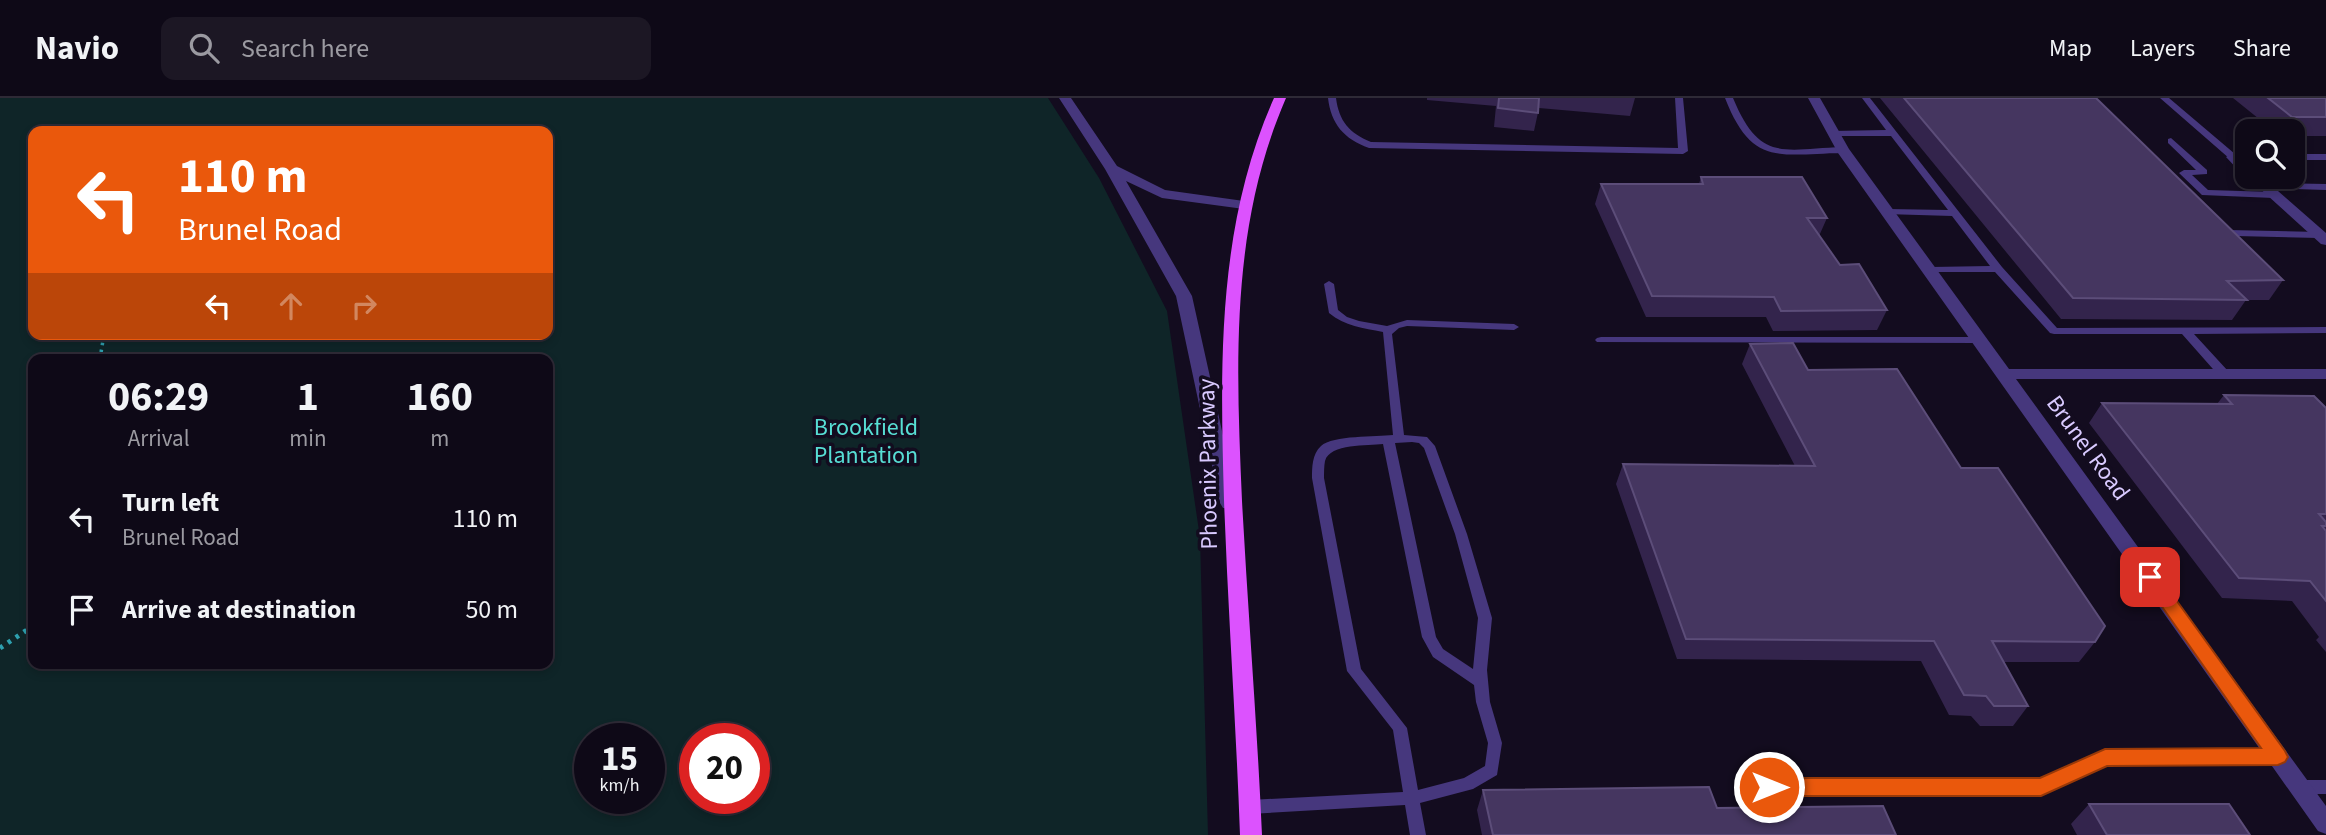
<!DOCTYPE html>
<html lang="en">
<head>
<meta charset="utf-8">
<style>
	body { margin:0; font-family:"Source Sans 3",sans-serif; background:#1c1724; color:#f1f3f6; height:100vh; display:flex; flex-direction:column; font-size:26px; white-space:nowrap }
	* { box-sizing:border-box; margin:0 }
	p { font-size:23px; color:#9b9aa1 }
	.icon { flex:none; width:38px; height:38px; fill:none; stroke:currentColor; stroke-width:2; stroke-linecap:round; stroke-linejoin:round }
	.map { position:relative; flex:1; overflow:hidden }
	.panel { position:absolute; left:28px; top:256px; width:525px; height:315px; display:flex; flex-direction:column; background:#0e0917; border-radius:14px; box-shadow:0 4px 10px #0003,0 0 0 2px #2e2a36 }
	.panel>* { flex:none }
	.hud { position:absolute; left:28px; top:28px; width:525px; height:214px; border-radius:14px; box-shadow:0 4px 10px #0003,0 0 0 2px #2e2a36; background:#ea580c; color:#fff; overflow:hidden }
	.tools { position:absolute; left:2235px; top:21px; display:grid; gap:14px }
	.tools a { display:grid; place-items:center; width:70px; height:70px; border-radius:14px; background:#0e0917; box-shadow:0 4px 10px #0003,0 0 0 2px #2e2a36; font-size:35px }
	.speed { position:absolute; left:574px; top:625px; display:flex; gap:14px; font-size:35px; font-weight:700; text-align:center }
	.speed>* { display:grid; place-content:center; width:91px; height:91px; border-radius:50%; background:#0e0917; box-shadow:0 4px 10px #0003,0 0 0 2px #2e2a36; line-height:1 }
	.speed small { font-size:18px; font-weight:400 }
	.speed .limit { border:10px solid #d22; background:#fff; color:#111 }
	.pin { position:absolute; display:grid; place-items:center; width:60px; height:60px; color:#fff; margin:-30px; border-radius:14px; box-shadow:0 4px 10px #0006 }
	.me { position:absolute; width:77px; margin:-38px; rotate:90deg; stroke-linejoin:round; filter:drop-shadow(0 0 5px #0008) }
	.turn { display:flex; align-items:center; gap:24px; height:147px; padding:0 35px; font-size:32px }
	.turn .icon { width:91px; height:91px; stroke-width:2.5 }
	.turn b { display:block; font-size:49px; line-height:60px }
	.lanes { display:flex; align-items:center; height:66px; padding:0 35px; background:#0003; justify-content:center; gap:35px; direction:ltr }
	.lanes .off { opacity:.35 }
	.eta { display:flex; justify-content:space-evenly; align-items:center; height:119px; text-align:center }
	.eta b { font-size:42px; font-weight:700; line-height:49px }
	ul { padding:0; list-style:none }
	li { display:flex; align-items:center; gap:21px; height:91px; padding:0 35px }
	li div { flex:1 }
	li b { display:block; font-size:26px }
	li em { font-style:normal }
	header { display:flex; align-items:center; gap:42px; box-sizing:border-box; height:98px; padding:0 35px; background:#0e0917; border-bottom:2px solid #2e2a36 }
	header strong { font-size:33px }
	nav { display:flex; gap:38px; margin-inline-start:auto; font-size:24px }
	.search { width:490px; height:63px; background:#1c1724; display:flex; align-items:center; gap:18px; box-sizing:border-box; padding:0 24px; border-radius:14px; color:#9b9aa1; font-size:26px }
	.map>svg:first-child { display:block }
</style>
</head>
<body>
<header>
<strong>Navio</strong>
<div class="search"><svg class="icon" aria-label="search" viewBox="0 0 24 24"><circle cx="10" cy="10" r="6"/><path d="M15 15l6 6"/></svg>Search here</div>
<nav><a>Map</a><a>Layers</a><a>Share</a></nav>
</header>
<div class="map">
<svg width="2326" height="737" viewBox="0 0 2326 737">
	<rect width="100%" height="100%" fill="#130c1f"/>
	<path fill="#0f2528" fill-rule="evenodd" d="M0,0H1048L1099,80L1167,213L1200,440L1208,737H0ZM33,33H548V236H33ZM33,261H548V565H33ZM590,640H649V700H590ZM695,640H754V700H695Z"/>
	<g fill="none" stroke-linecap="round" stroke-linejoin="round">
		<path stroke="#2ea0af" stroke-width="3.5" stroke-dasharray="2.5 4.5" stroke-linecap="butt" d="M100,261L104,236"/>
		<path stroke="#2ea0af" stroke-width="5" stroke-dasharray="3.5 6" stroke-linecap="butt" d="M0,550L33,528"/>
		<path fill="#46377d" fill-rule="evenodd" d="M1328,0H1336C1339,23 1349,35 1371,44L1678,50L1675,0H1683L1688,53L1683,56L1369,50C1344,41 1331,26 1328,0Z
			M1725,0H1733C1760,65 1783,51 1843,49L1848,52L1843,55C1779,56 1752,69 1725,0Z
			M1862,0H1870L2002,169L2057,230L2326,229V235L2194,236L2228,273L2230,276L2228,279H2220L2182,236H2054L2050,235L1995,174H1927L1926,172L1931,169L1990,168L1952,118L1885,116L1883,114L1888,111L1948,112L1891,38H1829V34L1832,33L1886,32Z
			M2160,0H2169L2235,56H2247V62L2230,61Z
			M2171,40L2207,72V76L2192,77L2208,92L2274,94L2279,97L2274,100L2202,97L2179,75L2184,72H2196L2168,45V41Z
			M2292,56H2326V62H2292Z
			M2265,85L2326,86V92L2262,90L2260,88Z
			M2227,132L2319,134L2324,137L2319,140L2236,138L2238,141L2233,144L2229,143L2222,135Z
			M1329,183L1334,186L1338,212L1347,219L1359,223L1387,228L1407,222L1514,226L1519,229L1514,232L1407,228L1399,230L1392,236L1404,337L1427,339L1435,348L1467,436L1492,520L1487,572L1490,604L1502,645L1497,677L1473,691L1420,705L1426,737H1410L1405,707L1250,716L1244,714L1242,709L1244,704L1250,702L1403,694L1393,632L1347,573L1312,380C1312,370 1312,356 1321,348C1333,337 1376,339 1393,337L1383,234C1363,230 1345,228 1329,215L1324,186ZM1412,344L1419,345L1424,350L1455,436L1478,520L1473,571L1443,551L1436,539L1395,345ZM1383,346L1422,539L1433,559L1474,587L1476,604L1488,645L1485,668L1464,680L1418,692L1407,630L1361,571L1324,380C1324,375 1324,368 1325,363C1330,345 1368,348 1383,346Z
			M1601,239H1979L1985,242L1979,245L1597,244L1595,242L1597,240Z
			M2105,653H2278L2283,654L2286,659L2283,664L2278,665H2106L2041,696H1769L1764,694L1761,689L1764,684L1769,682H2040Z
			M2300,682H2326V696H2300L2295,694L2292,689L2295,684Z"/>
		<path fill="#46377d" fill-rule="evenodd" d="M1808,0H1820L1849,51L2009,271H2326V281H2016L2326,708V736L2318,733L1838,55Z
			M2233,55L2247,65V77L2242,76L2226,59Z
			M2247,79H2262L2326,135V147L2321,146Z"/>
		<path fill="#46377d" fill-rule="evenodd" d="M1059,0H1071L1117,68L1165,92L1244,103L1251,107L1244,111L1162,100L1126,83L1192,198L1238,405L1235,410H1223L1220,405L1176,198L1105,71Z"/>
		<path fill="#dc52fe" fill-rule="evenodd" d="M1274,0H1286C1230,129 1236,265 1242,403C1248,514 1257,625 1262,737H1240C1236,625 1228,514 1224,402C1220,264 1217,128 1274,0Z"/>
	</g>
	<path fill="#33244c" d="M1427,0H1635L1630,18L1539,10L1534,33L1494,29L1496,8L1427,2Z
		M1880,0H2096L2283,182L2269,202H2246L2232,222L2061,221Z
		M2233,0H2326V38H2292V33H2274Z
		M1701,79L1827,120L1819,138L1840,167L1887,212L1877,232L1773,233L1766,219H1646L1595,106L1601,86H1699Z
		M1750,246L1808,272L1961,370L2095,544L2079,564H2003L2028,608L2013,628H1980L1971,618L1949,617L1921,563L1677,561L1616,386L1623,366L1795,368L1742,266Z
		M2224,297L2326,310V554L2316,542L2319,539L2292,503L2222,500L2089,325L2102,305L2217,306Z
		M1483,692L1717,710L1896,737H1482L1477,712Z
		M2089,706L2250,737H2077L2071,726Z"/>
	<path fill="#453660" stroke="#5c4d79" stroke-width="2" d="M1499,0H1539L1538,15L1498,10Z
		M1904,0H2096L2283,182L2227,183L2247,202L2073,200Z
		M2268,0H2326V19H2292Z
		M1701,79H1802L1827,120H1807L1840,167L1859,166L1887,212L1781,213L1774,199L1652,198L1601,86H1703Z
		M1793,245L1808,272L1897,271L1961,370H1998L2105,528L2095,544L1992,543L2028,608H1994L1986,598L1964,597L1934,543L1686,541L1623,366L1815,368L1750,246Z
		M2224,297L2314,298L2326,310V416H2319L2326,424V428H2322L2326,433V503L2310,483L2239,480L2102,305L2232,306Z
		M1709,689L1717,710L1883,708L1896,737H1493L1483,692Z
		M2089,706H2229L2250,737H2107Z"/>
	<path fill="#ea580c" stroke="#983908" stroke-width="2" d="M2150,472L2156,474L2285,653L2288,659L2285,664L2278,667L2107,668L2041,698H1769L1762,695L1759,689L1762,683L1769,680H2040L2105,651L2261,650L2144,483L2141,479L2144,474Z"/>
	<g text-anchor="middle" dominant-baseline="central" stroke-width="7" stroke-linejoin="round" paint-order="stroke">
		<g font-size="24" fill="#57ddd4" stroke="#130c1f">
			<text x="866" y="329">Brookfield<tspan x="866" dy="28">Plantation</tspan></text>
		</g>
		<g font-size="24" fill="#d9caff" stroke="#130c1f">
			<text transform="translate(2088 350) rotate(54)">Brunel Road</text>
			<text transform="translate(1208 366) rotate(-91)">Phoenix Parkway</text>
		</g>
	</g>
</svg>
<div class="tools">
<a><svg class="icon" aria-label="search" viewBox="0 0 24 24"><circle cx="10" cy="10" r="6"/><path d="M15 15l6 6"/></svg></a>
</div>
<div class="speed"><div>15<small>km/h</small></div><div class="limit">20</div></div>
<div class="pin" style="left:2150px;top:479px;background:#d93025"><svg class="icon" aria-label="arrive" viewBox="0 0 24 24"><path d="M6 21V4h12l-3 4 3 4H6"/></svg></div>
<svg class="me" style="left:1769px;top:689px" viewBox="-20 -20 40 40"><circle r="17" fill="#ea580c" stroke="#fff" stroke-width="3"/><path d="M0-11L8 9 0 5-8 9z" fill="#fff"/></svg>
<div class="hud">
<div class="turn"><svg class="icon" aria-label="left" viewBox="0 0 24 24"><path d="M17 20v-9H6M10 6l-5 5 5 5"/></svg><div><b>110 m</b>Brunel Road</div></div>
<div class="lanes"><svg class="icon" aria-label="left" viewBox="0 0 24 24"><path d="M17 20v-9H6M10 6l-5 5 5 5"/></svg><svg class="icon off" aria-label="ahead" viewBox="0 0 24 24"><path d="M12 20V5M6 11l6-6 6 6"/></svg><svg class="icon off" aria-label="right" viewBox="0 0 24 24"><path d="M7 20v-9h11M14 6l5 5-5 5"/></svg></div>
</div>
<section class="panel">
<div class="eta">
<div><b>06:29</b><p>Arrival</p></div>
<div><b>1</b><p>min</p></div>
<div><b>160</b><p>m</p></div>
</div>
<ul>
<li><svg class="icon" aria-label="left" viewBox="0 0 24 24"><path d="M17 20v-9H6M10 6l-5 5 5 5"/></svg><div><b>Turn left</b><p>Brunel Road</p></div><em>110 m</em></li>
<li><svg class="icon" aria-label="arrive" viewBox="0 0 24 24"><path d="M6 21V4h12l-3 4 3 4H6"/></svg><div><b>Arrive at destination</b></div><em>50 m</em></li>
</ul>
</section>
</div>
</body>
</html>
